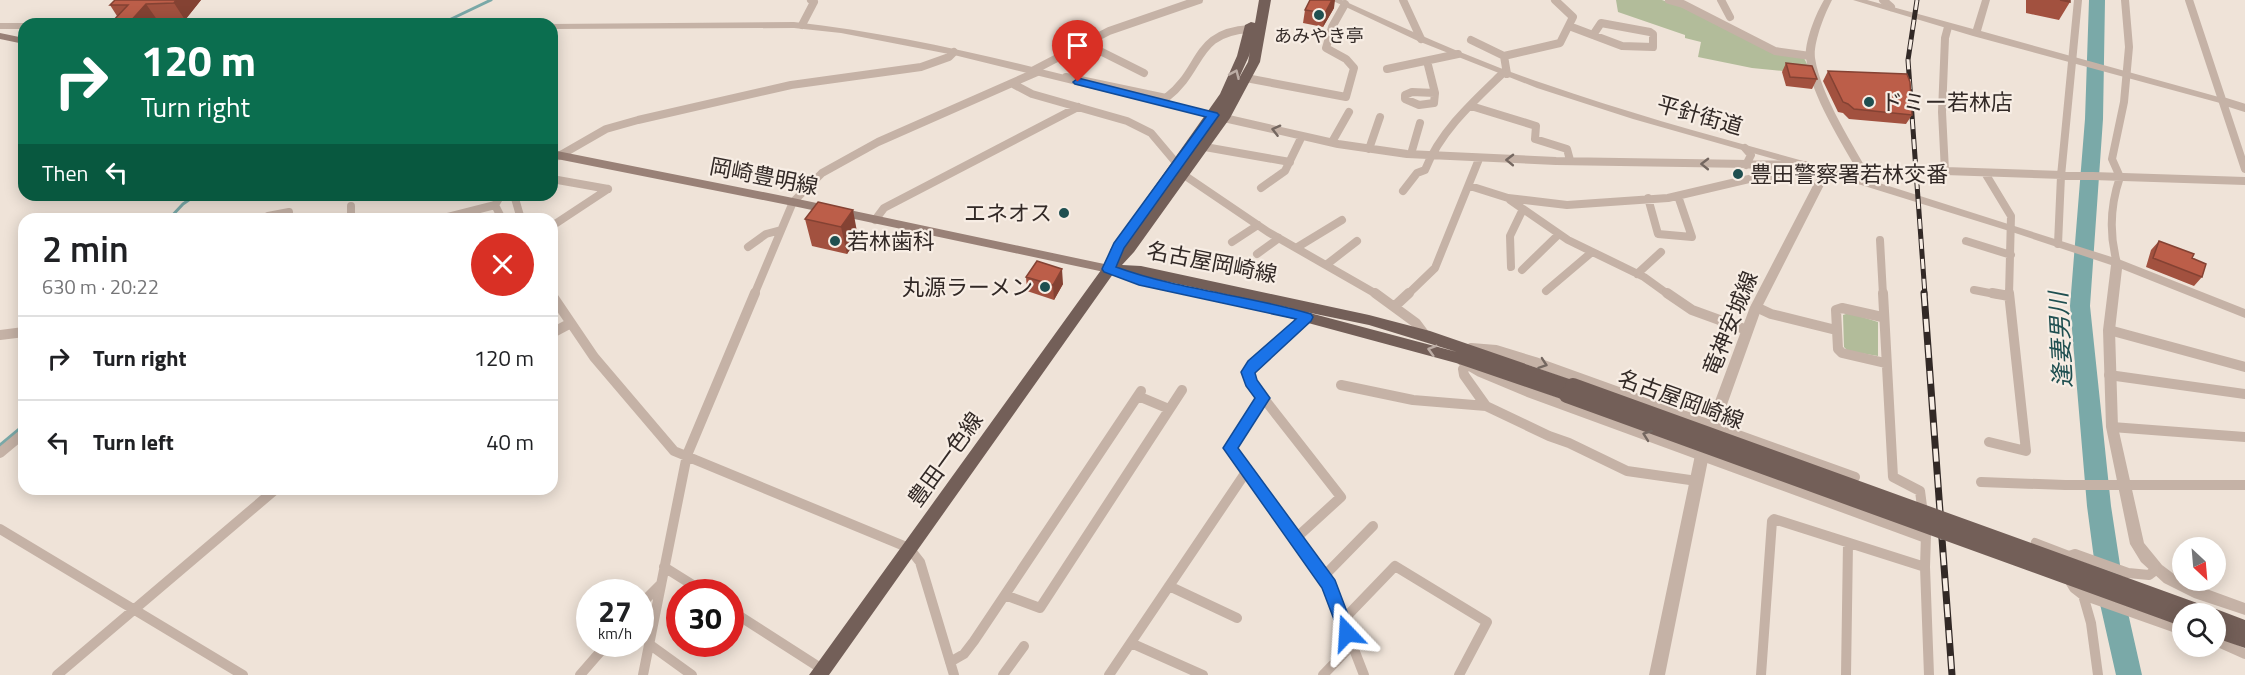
<!DOCTYPE html>
<html lang="en">
<head>
<meta charset="utf-8">
<style>
	body { margin:0; font-family:"Titillium Web","Noto Sans JP",sans-serif; background:#f6f6f6; color:#202124; height:100vh; display:flex; flex-direction:column; font-size:22px; white-space:nowrap }
	* { box-sizing:border-box; margin:0 }
	p { font-size:20px; color:#757577 }
	.icon { flex:none; width:33px; height:33px; fill:none; stroke:currentColor; stroke-width:2; stroke-linecap:round; stroke-linejoin:round }
	.map { position:relative; flex:1; overflow:hidden }
	.panel { position:absolute; left:18px; top:213px; width:540px; height:282px; display:flex; flex-direction:column; background:#fff; border-radius:18px; box-shadow:0 3px 15px #0003 }
	.panel>* { flex:none }
	.top-card { position:absolute; left:18px; top:18px; width:540px; height:183px; border-radius:18px; box-shadow:0 3px 15px #0003; background:#0b6e4f; color:#fff; overflow:hidden }
	.needle { width:39px; rotate:154deg }
	.fabs { position:absolute; left:2172px; top:537px; display:grid; gap:12px }
	.fabs a { display:grid; place-items:center; width:54px; height:54px; border-radius:50%; background:#fff; box-shadow:0 3px 15px #0003; font-size:30px }
	.speed { position:absolute; left:576px; top:579px; display:flex; gap:12px; font-size:30px; font-weight:700; text-align:center }
	.speed>* { display:grid; place-content:center; width:78px; height:78px; border-radius:50%; background:#fff; box-shadow:0 3px 15px #0003; line-height:1 }
	.speed small { font-size:15px; font-weight:400 }
	.speed .limit { border:9px solid #d22; background:#fff; color:#111 }
	.pin { position:absolute; display:grid; place-items:center; width:51px; height:51px; color:#fff; margin:-62px -26px; border-radius:50% 50% 50% 0; rotate:-45deg; box-shadow:0 0 6px #0007 }
	.pin .icon { rotate:45deg }
	.me { position:absolute; width:66px; margin:-33px; rotate:340deg; stroke-linejoin:round; filter:drop-shadow(0 0 4px #0008) }
	.turn { display:flex; align-items:center; gap:21px; height:126px; padding:0 24px; font-size:27px }
	.turn .icon { width:78px; height:78px; stroke-width:2.5 }
	.turn b { display:block; font-size:42px; line-height:51px }
	.then { display:flex; align-items:center; height:57px; padding:0 24px; background:#0003; gap:12px; font-size:22px }
	.round { display:grid; place-items:center; flex:none; width:63px; height:63px; border-radius:32px; background:#f6f6f6 }
	.summary { display:flex; align-items:center; justify-content:space-between; height:102px; padding:0 24px }
	h1 { font-size:36px; font-weight:600; line-height:45px }
	ul { padding:0; list-style:none }
	li { display:flex; align-items:center; gap:18px; height:84px; padding:0 24px; border-top:2px solid #e0e0e0 }
	li div { flex:1 }
	li b { display:block; font-size:22px }
	li em { font-style:normal }
	.map>svg:first-child { display:block }
</style>
</head>
<body>
<div class="map">
<svg width="2245" height="675" viewBox="0 0 2245 675">
	<rect width="100%" height="100%" fill="#efe3d8"/>
	<path fill="#b2bc9a" d="M1616,0H1662L1687,9L1768,51L1804,58L1812,74L1752,68L1698,57L1701,42L1685,38V35L1618,12Z
		M1849,313L1878,322V356L1848,351L1844,347L1843,315Z"/>
	<g fill="none" stroke-linecap="round" stroke-linejoin="round">
		<path stroke="#7aa9a8" stroke-width="3" d="M447,21L491,0
			M169,219L183,204L196,195"/>
		<path stroke="#7aa9a8" stroke-width="4.5" d="M0,446L24,426"/>
		<path fill="#7aa9a8" fill-rule="evenodd" d="M2089,0H2105L2103,119L2090,306L2111,506L2126,604L2142,675H2116L2100,604L2087,506L2070,306L2085,119Z"/>
		<path stroke="#c5b2a6" stroke-width="8" d="M2035,542L2069,555"/>
		<path stroke="#c5b2a6" stroke-width="8" d="M1403,0L1421,39
			M1669,0L1683,4L1775,51L1810,56
			M1721,0L1730,17
			M1883,0L1891,7
			M2189,0L2245,169
			M802,25L814,2L811,0
			M1569,26L1622,46L1653,47V34L1650,32L1601,23L1593,35
			M1948,27L1945,38L1942,112L1945,171L2245,181
			M1471,40L1504,56
			M1086,44L1144,73
			M1427,61L1435,93
			M1387,69L1458,54
			M1034,70L1109,31L1199,0
			M1507,74L1504,56L1560,43L1573,17L1555,0
			M1066,77L1166,98C1204,69 1193,32 1250,29
			M1246,78L1346,97L1354,68L1346,59L1326,48L1332,27L1345,4
			M1013,84L1032,94L1127,121L1151,133L1178,165
			M1412,92L1435,93L1434,103L1419,105L1405,99V95Z
			M2223,101L2245,108
			M1471,106L1536,126L1535,139L1567,149L1570,160
			M1224,118L1338,144L1407,154L1556,161L1806,165
			M1332,142L1349,112
			M1205,147L1290,162
			M1745,148L1751,155L1746,165
			M1369,149L1380,117
			M1411,154L1420,123
			M559,156L606,129L638,120L791,85L921,67L949,57L954,52
			M1985,173L2011,216L2009,295
			M1184,175L1268,232L1378,295
			M552,179L608,189
			M1470,186L1508,198L1567,205L1668,198L1749,179L1779,175L1778,165
			M1261,188L1285,171L1302,136
			M1403,191L1417,173L1425,170C1441,130 1474,101 1504,72
			M514,195L521,219
			M1648,198L1658,234L1692,237L1678,196
			M1510,200L1568,240L1644,277L1669,295
			M495,205L502,219
			M351,206V219
			M266,219L268,216L289,212
			M440,219L495,205L501,195
			M875,220L884,208L1078,107
			M552,226L608,189
			M1880,240L1883,295
			M1966,241L2011,255
			M1232,242L1258,225
			M2058,244L2061,176L2078,0
			M748,247L766,234L781,230
			M1296,248L1342,220
			M1257,254L1279,238
			M2117,263C2109,234 2110,206 2120,177L2112,159L2124,102L2129,47L2125,0
			M1326,265L1357,241
			M1511,267L1510,236L1523,209
			M1522,270L1559,234
			M1637,274L1661,252
			M1974,290L2000,295
			M1546,291L1592,252
			M754,295L793,202L822,173L878,142L1037,72
			M1407,295L1435,268L1479,159"/>
		<path stroke="#c5b2a6" stroke-width="10" d="M1375,293L1416,323L1425,335
			M1667,293L1692,310L1747,330
			M1883,293L1893,477L1920,491L1923,514
			M1992,293L2009,296
			M552,295L594,357L674,451L909,548L920,562L954,675
			M1395,306L1409,293
			M1756,307L1771,314L1836,330
			M1882,317L1842,308L1836,310L1838,349L1842,353L1885,363
			M2109,330L2245,367
			M552,333L569,324
			M0,335L24,332
			M1471,348L1496,350L1535,362L1855,477
			M1463,362L1480,372L1528,392L1926,538
			M1466,365L1463,369L1464,375L1486,406L1549,436L1569,443L1627,471L1697,481
			M2109,375L2245,394
			M1341,385L1413,400L1486,406
			M1138,396L1169,409
			M1263,398L1230,448L1329,585L1364,675
			M2112,427L2245,437
			M1989,442L2026,451L2009,293
			M0,453L24,433
			M1981,482L2065,485H2245
			M0,529L243,675
			M1295,539L1341,497L1251,382L1248,372L1307,317
			M2067,565L2066,557L2075,554L2128,573L2149,575L2157,569
			M664,567L704,592
			M1925,567L1926,534
			M1323,577L1373,526
			M2068,578L2074,588L2083,595L2182,630
			M1169,586L1237,618
			M1005,595L1040,608L1182,390
			M2083,595L2091,623L2098,675
			M640,605L660,585
			M730,610L822,669
			M1343,620L1395,566L1487,622L1459,675
			M2216,641L2245,654
			M1131,643L1203,675
			M649,644L692,675
			M950,662L964,654L974,641L1141,391
			M57,675L276,489
			M580,675L607,644
			M643,675L687,455L755,293
			M1003,675L1024,646
			M1109,675L1246,472
			M1323,675L1351,646
			M1761,675L1772,521L1774,519L1925,567L1929,675
			M1846,675L1848,543"/>
		<path fill="#c5b2a6" fill-rule="evenodd" d="M1331,0H1342C1409,30 1476,61 1545,84C1648,120 1755,147 1861,177C1842,143 1811,96 1806,58C1804,43 1816,13 1824,0H1832C1825,13 1813,43 1815,58C1821,97 1854,146 1873,181L2121,260L2245,309V318L2122,269L2115,330L2118,427L2144,543L2162,565L2182,580L2245,603V615L2194,598L2164,583L2141,562L2130,544L2106,427L2103,330L2111,265L2006,230L1829,175L1762,307L1709,455L1665,675H1649L1695,455L1750,307L1820,172L1633,119L1537,88L1418,41Z
			M1853,0H1867L1973,29L1982,0H1990L1981,31L2226,99L2228,101L2226,103H2220L1973,36Z
			M794,22C938,38 1079,80 1220,114L1225,117L1220,120L954,55L841,33L794,28L552,29V24H549Z
			M0,23H24L27,24H24V29H0Z"/>
		<path fill="#998177" fill-rule="evenodd" d="M0,33L24,38V44L0,39Z
			M552,150L793,198L1109,265L1115,269L1109,273L793,206L552,158Z"/>
		<path fill="#735f58" fill-rule="evenodd" d="M1259,0H1271L1260,62L1230,118L1134,252L1122,265L1141,266L1369,315L1430,331L1578,382L1581,386L1578,390L1573,392L1575,395L1573,399L1567,401L1456,363L1286,317L1284,313L1290,308L1141,276L1113,274L829,675H809L1104,266L1115,254L1110,250L1112,247L1220,94L1237,56L1245,25L1251,22L1255,23ZM1250,52L1248,62L1238,80L1249,56ZM1306,312L1369,325L1457,352Z
			M2216,609L2245,620V648L2216,638V614H2209Z"/>
		<g stroke="#322926" stroke-width="5">
			<path id="rail-far1" d="M1917,0L1908,60L1925,295"/>
		</g>
		<g stroke="#322926" stroke-width="7">
			<path id="rail" d="M1924,293L1952,675"/>
		</g>
		<use href="#rail-far1" stroke="#f7ede4" stroke-width="3" stroke-dasharray="10" stroke-linecap="butt"/>
		<use href="#rail" stroke="#f7ede4" stroke-width="4.5" stroke-dasharray="13" stroke-linecap="butt"/>
		<path stroke="#735f58" stroke-width="16" d="M1573,386L2193,610
			M1567,395L2182,618"/>
	</g>
	<path fill="#a2513f" d="M201,0L185,20L158,21L117,16L110,5Z
		M2026,0H2070V2L2059,20L2026,13Z
		M1334,8L1323,27L1303,23L1305,10Z
		M1786,63L1817,79L1812,89L1786,86L1782,72Z
		M1828,71L1912,115L1906,124L1849,119L1843,113L1838,112L1823,81Z
		M818,202L858,237L847,254L812,246L805,219Z
		M2159,241L2192,258L2202,277L2194,286L2146,267L2151,250Z
		M1026,277L1063,284L1054,300L1027,291Z"/>
	<path fill="#844233" d="M176,0H201L185,20L174,3Z
		M1332,0H1335L1334,8L1323,27L1325,13Z
		M146,4L158,21L155,24H128Z
		M853,210L858,237L847,254L841,227Z
		M1062,269L1063,284L1054,300L1053,285Z"/>
	<path fill="#bc5e49" stroke="#844233" stroke-width="1.5" d="M115,0H176L174,3L146,4L128,24H110L128,5H110Z
		M1310,0H1332L1325,13L1305,10Z
		M2060,0H2070V2Z
		M1786,63L1812,66L1817,79L1790,77Z
		M1828,71L1907,74L1910,82L1912,115L1854,109L1848,104L1843,102Z
		M818,202L853,210L841,227L805,219Z
		M2159,241L2194,254L2192,258L2206,264L2202,277L2153,258Z
		M1037,261L1062,269L1053,285L1026,277Z"/>
	<defs><path id="oneway-chevron" d="M-2-3.5L2.5 0L-2 3.5" fill="none" stroke-width="1.6" stroke-linecap="round" stroke-linejoin="round" transform="scale(1.5)"/></defs>
	<g stroke="#bcada5">
		<use href="#oneway-chevron" transform="translate(1235 74) rotate(-66)"/>
		<use href="#oneway-chevron" transform="translate(1432 350) rotate(-164)"/>
	</g>
	<g stroke="#746760">
		<use href="#oneway-chevron" transform="translate(1276 130) rotate(-166)"/>
		<use href="#oneway-chevron" transform="translate(1510 160) rotate(-179)"/>
		<use href="#oneway-chevron" transform="translate(1705 164) rotate(-179)"/>
		<use href="#oneway-chevron" transform="translate(1543 364) rotate(19)"/>
		<use href="#oneway-chevron" transform="translate(1647 435) rotate(-160)"/>
	</g>
	<path fill="#1a73e8" stroke="#114b97" stroke-width="1.5" d="M1078,78L1217,113L1219,115L1124,248L1116,267C1179,290 1247,295 1311,314L1313,317L1311,321L1255,373L1257,380L1270,398L1238,448L1335,580L1355,633L1353,638L1347,640L1341,638L1322,588L1223,448L1255,398L1246,386L1241,372L1248,361L1296,319L1139,285L1104,272L1102,269L1114,243L1206,117L1075,84L1073,82Z"/>
	<g fill="#1f4f50" stroke="#f7ede4" stroke-width="2">
		<circle cx="1319" cy="15" r="6"/>
		<circle cx="1869" cy="102" r="6"/>
		<circle cx="1738" cy="174" r="6"/>
		<circle cx="1064" cy="213" r="6"/>
		<circle cx="835" cy="241" r="6"/>
		<circle cx="1045" cy="287" r="6"/>
	</g>
	<g text-anchor="middle" dominant-baseline="central" stroke-width="4.5" stroke-linejoin="round" paint-order="stroke">
		<g font-size="18" fill="#322926" stroke="#f7ede4">
			<text x="1319" y="35">あみやき亭</text>
		</g>
		<g font-size="22" fill="#322926" stroke="#f7ede4" text-anchor="start">
			<text x="1881" y="102">ドミー若林店</text>
			<text x="1750" y="174">豊田警察署若林交番</text>
			<text x="1052" y="213" text-anchor="end">エネオス</text>
			<text x="847" y="241">若林歯科</text>
			<text x="1033" y="287" text-anchor="end">丸源ラーメン</text>
		</g>
		<g font-size="22" fill="#322926" stroke="#f7ede4">
			<text transform="translate(1700 115) rotate(16)">平針街道</text>
			<text transform="translate(764 176) rotate(11)">岡崎豊明線</text>
			<text transform="translate(1212 262) rotate(11)">名古屋岡崎線</text>
			<text transform="translate(1730 323) rotate(-68)">竜神安城線</text>
			<text transform="translate(1681 399) rotate(20)">名古屋岡崎線</text>
			<text transform="translate(945 459) rotate(-54)">豊田一色線</text>
		</g>
		<g font-size="24" font-style="italic" fill="#1f4f50" stroke="#f7ede4">
			<text transform="translate(2060 340) rotate(-93)">逢妻男川</text>
		</g>
	</g>
</svg>
<div class="fabs">
<a><svg class="needle" viewBox="-14 -14 28 28"><path d="M0-13l5 13h-10z" fill="#e53935"/><path d="M0 13l5-13h-10z" fill="#757577"/></svg></a>
<a><svg class="icon" aria-label="search" viewBox="0 0 24 24"><circle cx="10" cy="10" r="6"/><path d="M15 15l6 6"/></svg></a>
</div>
<div class="speed"><div>27<small>km/h</small></div><div class="limit">30</div></div>
<div class="pin" style="left:1078px;top:82px;background:#d93025"><svg class="icon" aria-label="arrive" viewBox="0 0 24 24"><path d="M6 21V4h12l-3 4 3 4H6"/></svg></div>
<svg class="me" style="left:1347px;top:633px" viewBox="-20 -20 40 40"><path d="M0-17L14 15 0 8-14 15z" fill="#1a73e8" stroke="#fff" stroke-width="4"/></svg>
<div class="top-card">
<div class="turn"><svg class="icon" aria-label="right" viewBox="0 0 24 24"><path d="M7 20v-9h11M14 6l5 5-5 5"/></svg><div><b>120 m</b>Turn right</div></div>
<div class="then">Then<svg class="icon" aria-label="left" viewBox="0 0 24 24"><path d="M17 20v-9H6M10 6l-5 5 5 5"/></svg></div>
</div>
<section class="panel">
<div class="summary"><div><h1>2 min</h1><p>630 m · 20:22</p></div><a class="round" style="background:#d93025;color:#fff"><svg class="icon" aria-label="close" viewBox="0 0 24 24"><path d="M6 6l12 12M18 6L6 18"/></svg></a></div>
<ul>
<li><svg class="icon" aria-label="right" viewBox="0 0 24 24"><path d="M7 20v-9h11M14 6l5 5-5 5"/></svg><div><b>Turn right</b></div><em>120 m</em></li>
<li><svg class="icon" aria-label="left" viewBox="0 0 24 24"><path d="M17 20v-9H6M10 6l-5 5 5 5"/></svg><div><b>Turn left</b></div><em>40 m</em></li>
</ul>
</section>
</div>
</body>
</html>
